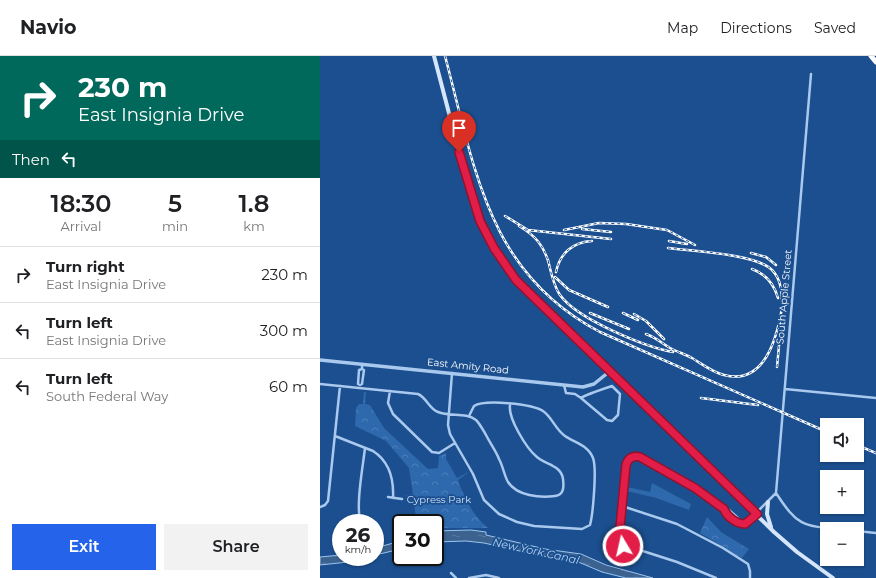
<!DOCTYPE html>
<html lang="en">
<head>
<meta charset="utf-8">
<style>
	body { margin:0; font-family:Montserrat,sans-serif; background:#f2f2f2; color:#202124; height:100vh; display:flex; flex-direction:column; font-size:15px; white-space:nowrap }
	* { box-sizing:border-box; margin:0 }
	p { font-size:13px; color:#757577 }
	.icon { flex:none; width:22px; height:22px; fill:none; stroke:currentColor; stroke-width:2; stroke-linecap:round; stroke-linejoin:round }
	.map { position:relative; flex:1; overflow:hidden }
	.details { display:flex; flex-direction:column; background:#fff; width:320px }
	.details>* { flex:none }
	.hud { background:#00695c; color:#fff; overflow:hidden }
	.controls { position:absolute; left:500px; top:362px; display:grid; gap:8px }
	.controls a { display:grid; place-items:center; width:44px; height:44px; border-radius:0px; background:#fff; box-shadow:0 1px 3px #0004; font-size:20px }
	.speed { position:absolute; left:12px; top:458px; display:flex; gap:8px; font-size:20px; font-weight:700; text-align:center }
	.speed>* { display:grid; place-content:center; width:52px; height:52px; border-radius:50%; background:#fff; box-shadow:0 1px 3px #0004; line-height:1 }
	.speed small { font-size:10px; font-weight:400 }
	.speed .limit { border:2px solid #111; border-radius:6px; background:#fff; color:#111 }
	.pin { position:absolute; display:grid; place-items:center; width:34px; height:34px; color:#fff; margin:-41px -17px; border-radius:50% 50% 50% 0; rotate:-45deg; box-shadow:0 0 4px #0007 }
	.pin .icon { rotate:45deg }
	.me { position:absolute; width:44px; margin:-22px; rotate:351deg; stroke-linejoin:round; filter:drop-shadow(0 0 3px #0008) }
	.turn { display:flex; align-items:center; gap:14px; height:84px; padding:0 12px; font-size:18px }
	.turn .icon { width:52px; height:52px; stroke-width:2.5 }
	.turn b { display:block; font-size:28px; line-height:34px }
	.then { display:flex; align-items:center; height:38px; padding:0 12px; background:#0003; gap:8px; font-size:15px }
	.eta { display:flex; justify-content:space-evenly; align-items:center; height:68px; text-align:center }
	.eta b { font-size:24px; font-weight:600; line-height:28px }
	.button { display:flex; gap:8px; margin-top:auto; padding:8px 12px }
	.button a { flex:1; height:46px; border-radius:0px; background:#2563eb; color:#fff; font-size:16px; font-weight:600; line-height:46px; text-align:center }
	.button a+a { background:#f2f2f2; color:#202124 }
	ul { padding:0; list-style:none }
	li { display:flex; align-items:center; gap:12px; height:56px; padding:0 12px; border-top:1px solid #e0e0e0 }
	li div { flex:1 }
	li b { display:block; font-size:15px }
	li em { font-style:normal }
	header { display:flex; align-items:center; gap:24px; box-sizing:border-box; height:56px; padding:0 20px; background:#fff; border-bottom:1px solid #e0e0e0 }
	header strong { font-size:19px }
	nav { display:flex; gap:22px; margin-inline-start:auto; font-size:14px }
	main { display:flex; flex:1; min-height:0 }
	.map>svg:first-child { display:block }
</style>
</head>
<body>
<header>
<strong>Navio</strong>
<nav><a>Map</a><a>Directions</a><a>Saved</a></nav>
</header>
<main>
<section class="details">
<div class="hud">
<div class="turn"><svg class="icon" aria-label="right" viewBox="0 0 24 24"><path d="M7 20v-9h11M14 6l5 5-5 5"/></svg><div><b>230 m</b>East Insignia Drive</div></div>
<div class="then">Then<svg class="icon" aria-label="left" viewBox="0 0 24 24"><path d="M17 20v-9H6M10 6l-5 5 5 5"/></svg></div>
</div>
<div class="eta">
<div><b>18:30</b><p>Arrival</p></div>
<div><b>5</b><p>min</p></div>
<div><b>1.8</b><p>km</p></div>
</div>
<ul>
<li><svg class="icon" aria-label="right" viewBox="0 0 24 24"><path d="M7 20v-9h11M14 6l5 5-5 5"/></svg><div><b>Turn right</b><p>East Insignia Drive</p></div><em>230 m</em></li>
<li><svg class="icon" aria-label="left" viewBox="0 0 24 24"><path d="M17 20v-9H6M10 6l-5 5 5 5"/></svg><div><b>Turn left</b><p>East Insignia Drive</p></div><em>300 m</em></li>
<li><svg class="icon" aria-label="left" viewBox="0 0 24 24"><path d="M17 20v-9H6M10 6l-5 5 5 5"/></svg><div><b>Turn left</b><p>South Federal Way</p></div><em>60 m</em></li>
</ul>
<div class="button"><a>Exit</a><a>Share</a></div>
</section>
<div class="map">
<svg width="556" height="522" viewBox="0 0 556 522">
	<defs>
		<pattern id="forest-crowns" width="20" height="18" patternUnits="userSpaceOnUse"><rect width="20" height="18" fill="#2e69ad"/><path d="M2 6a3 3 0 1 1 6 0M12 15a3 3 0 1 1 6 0" fill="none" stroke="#4d80b9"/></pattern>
		<pattern id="water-ripples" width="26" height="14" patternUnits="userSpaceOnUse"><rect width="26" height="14" fill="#3c6290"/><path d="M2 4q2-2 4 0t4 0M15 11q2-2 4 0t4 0" fill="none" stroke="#597aa1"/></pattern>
	</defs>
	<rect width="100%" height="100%" fill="#1b4f8f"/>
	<path fill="#2e69ad" d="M332,427L371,448L369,454L336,442L307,435V431L330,436Z"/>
	<path fill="url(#forest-crowns)" d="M44,336H46L45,348L50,349L64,372L108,413L118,412L119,400L126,397V403L137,422L149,416L138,424C145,444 152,458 168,472H115V467H97L93,441L84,440L93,438L89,412L66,385L35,370L36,352L39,348H43Z
		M387,461L401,476L429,493L422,502L380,477Z"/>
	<path fill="url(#water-ripples)" stroke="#9cc4f0" d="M151,474L166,476V479L225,493L261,498L286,509L333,522H306L282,516L256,505L222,500L164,487L146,485L115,486V475Z
		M81,485V493L55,499V492Z
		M21,499V501H49L28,506L0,509V501Z"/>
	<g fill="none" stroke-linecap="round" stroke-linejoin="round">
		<path stroke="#a9c9ee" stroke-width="2.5" d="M42,313L39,314L38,328L40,329L42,328L44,314L42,313V308
			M132,317L128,369L130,378L153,418L164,444L179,458L197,466L214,470L262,473L270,469C273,458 277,412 273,402C268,389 255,387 245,380C235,373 232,361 223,355C212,348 165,343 154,350L149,360
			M0,328L98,338C107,342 109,353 118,356C130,361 146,356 156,364C160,368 163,374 166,379C170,387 176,395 179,403C183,410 184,419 188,426C197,440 220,442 235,440C244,439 244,431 243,423C241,409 226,409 217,401C206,392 188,362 190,349
			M244,329L246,337L255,338L261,342L287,364L292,365L298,359L300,338L292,330C286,332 265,339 261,342
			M465,333L556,342
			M70,335L68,347L73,358L112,396L119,397L135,387
			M15,380L53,395C70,406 74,423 73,442
			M456,437C477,469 482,470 518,473
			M68,441L82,443
			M302,450L357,468L403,492L428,508L430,515V522
			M0,451L5,449L8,445L20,330
			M419,466L418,462L409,454L404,453C407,461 417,468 425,468L456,437L491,18
			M41,467C35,452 43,410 45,392
			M55,468H57
			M537,475L556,477
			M131,517L136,522
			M149,522L166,519L179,522
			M396,522L357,506L301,488L299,482L306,406L310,402L320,401L375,432L404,453"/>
		<path stroke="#a9c9ee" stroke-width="3.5" d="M0,304L263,331L274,328L290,315"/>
		<path stroke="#d6e6fa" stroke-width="4" d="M114,0L151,141L160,165L174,192L196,224L454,476L477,496L513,522
			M448,446L447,458L451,471"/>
		<path stroke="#fff" stroke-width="5" d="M551,0L556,6"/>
		<g stroke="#fff" stroke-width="2.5">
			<path id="rail" d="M125,0C155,112 167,217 280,276L507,376
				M185,160L208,174L291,183
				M199,170C216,180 224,190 229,208
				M262,173L291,176
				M244,174L279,167L306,168L347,174L375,189
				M349,185L367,188
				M348,192C372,195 437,198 452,214C461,223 462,236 462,248
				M431,197L446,201L456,209
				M228,204C231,216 233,229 240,239C257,263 325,291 353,296
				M432,213C446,218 454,228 458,242
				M236,216C240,197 253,186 272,185
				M235,221L249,234L288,251
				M270,257L309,273
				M303,257L318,264
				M314,258L326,265L344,283
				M326,278C335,281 342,287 350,292C357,296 365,298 372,302C382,308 392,316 404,319C445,330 457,281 462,252
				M457,311L460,279
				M381,342L438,349
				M537,389L556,397"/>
		</g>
		<use href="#rail" stroke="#1b4f8f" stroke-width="1" stroke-dasharray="3" stroke-linecap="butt"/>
	</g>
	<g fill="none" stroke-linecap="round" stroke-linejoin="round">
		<g stroke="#92132f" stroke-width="10">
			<path id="route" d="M139,96L160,165L174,192L196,224L437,458L425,468C417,468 407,461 404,453L375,432L320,401C313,399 308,402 306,409L299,482L303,490"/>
		</g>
		<use href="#route" stroke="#e11d48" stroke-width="7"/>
	</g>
	<g text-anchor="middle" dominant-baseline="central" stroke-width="3.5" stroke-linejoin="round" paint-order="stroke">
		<g font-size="10" fill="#fff" stroke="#1b4f8f">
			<text transform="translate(464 241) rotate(-85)">South Apple Street</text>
			<text transform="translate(148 310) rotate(6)">East Amity Road</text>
		</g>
		<g font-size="10" fill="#cfe3fa" stroke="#1b4f8f">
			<text x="119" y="443">Cypress Park</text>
		</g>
		<g font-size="11" font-style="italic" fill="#b5d3f5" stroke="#1b4f8f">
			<text transform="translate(216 495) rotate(12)">New York Canal</text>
		</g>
	</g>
</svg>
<div class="controls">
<a><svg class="icon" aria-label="sound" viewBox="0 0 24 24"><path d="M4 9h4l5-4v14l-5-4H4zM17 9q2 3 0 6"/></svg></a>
<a>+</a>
<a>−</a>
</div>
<div class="speed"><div>26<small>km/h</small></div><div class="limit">30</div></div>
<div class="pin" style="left:139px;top:96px;background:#d93025"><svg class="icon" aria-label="arrive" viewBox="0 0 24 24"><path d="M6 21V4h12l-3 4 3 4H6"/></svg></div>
<svg class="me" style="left:303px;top:490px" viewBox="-20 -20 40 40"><circle r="17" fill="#e11d48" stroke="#fff" stroke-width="3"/><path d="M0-11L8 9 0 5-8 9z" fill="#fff"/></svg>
</div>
</main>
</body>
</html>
